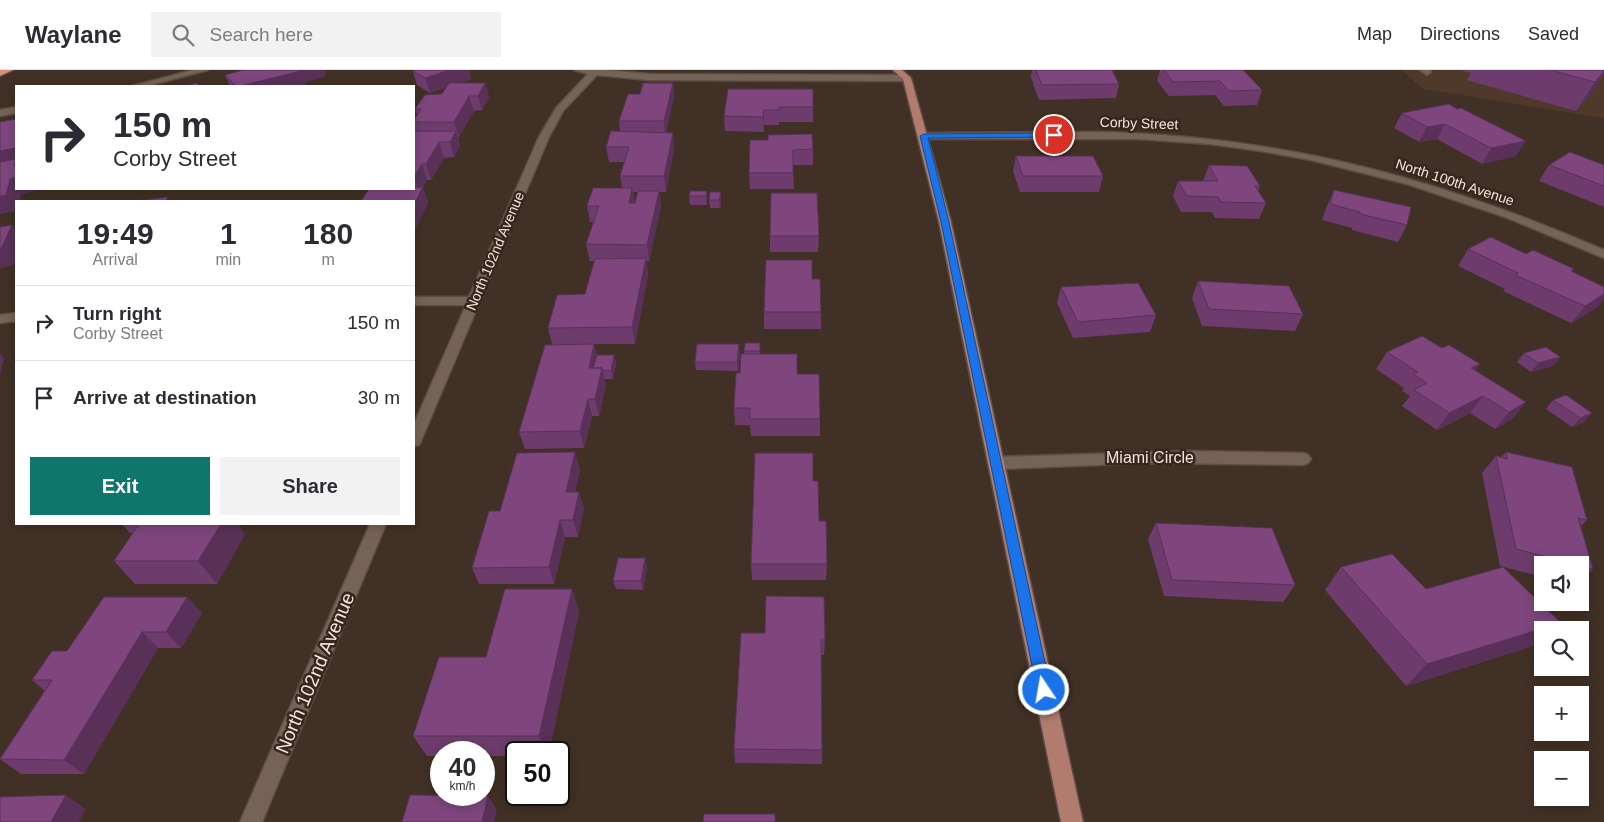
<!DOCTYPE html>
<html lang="en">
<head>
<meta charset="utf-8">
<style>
	body { margin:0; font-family:Arial,sans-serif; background:#f2f2f3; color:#2b2b33; height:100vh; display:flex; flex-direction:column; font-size:19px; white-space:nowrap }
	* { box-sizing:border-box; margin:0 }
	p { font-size:16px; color:#7c7c81 }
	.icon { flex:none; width:28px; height:28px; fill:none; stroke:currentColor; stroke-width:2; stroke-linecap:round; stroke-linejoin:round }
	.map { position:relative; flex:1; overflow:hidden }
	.drawer { position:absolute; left:15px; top:130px; width:400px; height:325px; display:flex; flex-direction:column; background:#fff; border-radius:0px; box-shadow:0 2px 12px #0003 }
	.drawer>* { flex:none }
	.top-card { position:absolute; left:15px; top:15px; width:400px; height:105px; border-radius:0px; box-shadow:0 2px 12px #0003; background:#fff; color:#2b2b33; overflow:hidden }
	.buttons { position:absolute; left:1534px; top:486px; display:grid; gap:10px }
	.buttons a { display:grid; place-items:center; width:55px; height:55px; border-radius:0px; background:#fff; box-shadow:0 2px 12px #0003; font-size:25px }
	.speed { position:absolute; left:430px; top:671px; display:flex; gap:10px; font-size:25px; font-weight:700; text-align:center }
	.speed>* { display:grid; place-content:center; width:65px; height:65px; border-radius:50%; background:#fff; box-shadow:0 2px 12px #0003; line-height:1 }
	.speed small { font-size:12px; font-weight:400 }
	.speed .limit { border:2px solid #111; border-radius:8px; background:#fff; color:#111 }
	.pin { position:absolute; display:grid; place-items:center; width:42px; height:42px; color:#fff; margin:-21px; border:2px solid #fff; border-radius:50%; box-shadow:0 1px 5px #0007 }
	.me { position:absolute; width:55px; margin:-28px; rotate:348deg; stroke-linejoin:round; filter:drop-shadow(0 0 4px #0008) }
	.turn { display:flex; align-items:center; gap:18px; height:105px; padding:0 15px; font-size:22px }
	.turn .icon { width:65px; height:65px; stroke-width:2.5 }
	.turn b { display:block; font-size:35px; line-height:42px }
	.eta { display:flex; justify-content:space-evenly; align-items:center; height:85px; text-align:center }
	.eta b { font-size:30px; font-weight:700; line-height:35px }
	.button { display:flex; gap:10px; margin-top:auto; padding:10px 15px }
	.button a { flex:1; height:58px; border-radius:0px; background:#0f766e; color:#fff; font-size:20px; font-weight:700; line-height:58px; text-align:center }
	.button a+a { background:#f2f2f3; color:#2b2b33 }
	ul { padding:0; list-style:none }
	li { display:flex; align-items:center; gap:15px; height:75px; padding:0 15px; border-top:1px solid #e1e1e2 }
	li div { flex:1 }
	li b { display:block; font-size:19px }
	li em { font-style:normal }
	header { display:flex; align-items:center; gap:30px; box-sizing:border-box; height:70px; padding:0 25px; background:#fff; border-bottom:1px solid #e1e1e2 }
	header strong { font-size:24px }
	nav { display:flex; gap:28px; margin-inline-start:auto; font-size:18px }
	.search { width:350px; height:45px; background:#f2f2f3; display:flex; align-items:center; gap:12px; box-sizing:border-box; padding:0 18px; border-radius:0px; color:#7c7c81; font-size:19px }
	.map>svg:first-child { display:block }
</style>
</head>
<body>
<header>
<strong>Waylane</strong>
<div class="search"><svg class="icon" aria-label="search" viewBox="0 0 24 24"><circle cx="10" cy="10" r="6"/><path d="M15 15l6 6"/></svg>Search here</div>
<nav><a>Map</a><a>Directions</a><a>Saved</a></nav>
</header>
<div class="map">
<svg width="1604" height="752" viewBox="0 0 1604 752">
	<rect width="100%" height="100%" fill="#413025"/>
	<path fill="#4f392b" d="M1401,0H1604V48L1423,19Z"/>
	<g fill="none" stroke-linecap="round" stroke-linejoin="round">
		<g stroke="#5c4d44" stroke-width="3">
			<path id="minor" d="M193,0H208L147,16H132Z
				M574,0H605L649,4L907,5L911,8L907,11L649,10L597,5L563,41L549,67L421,371L419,375L414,376V354L466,235H414V227H469L539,67L556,38L588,4Z
				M1420,0H1430L1431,2L1427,5Z
				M16,37V43L0,46V40Z
				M1103,62C1285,67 1437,108 1604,180V188L1505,147L1407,114L1311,90L1261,81L1210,74L1139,69H924L919,66L924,63Z
				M16,243V251L0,253V245Z
				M1188,381L1303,383L1308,385L1311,389L1308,393L1303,395L1150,393L996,399L991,397L988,393L991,389L996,387Z
				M370,454H386L262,752H240Z"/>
		</g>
		<g stroke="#5c4d44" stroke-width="3">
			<path id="major" d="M893,0H902L911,8L951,152L1083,752H1061L939,152L903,9Z"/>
		</g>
		<g stroke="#5c4d44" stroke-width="3">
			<path id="highway" d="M0,0H13L0,6Z"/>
		</g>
		<use href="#minor" fill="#766357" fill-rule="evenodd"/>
		<use href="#major" fill="#b17c6d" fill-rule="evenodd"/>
		<use href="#highway" fill="#d88c7b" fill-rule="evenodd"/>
	</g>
	<path fill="#6d3c6c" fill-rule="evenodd" d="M243,0H324L326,6L305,12L307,16H230L225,5Z
		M413,0H469L471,9L459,13H485L489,27L482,40L474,41L459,67H458L460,76L454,87L444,88L431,110H427L423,118L428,133L416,157H414V61H415L414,56V52L417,45L415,39L442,24L447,17L430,23L417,15L413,1H414Z
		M1032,0L1119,14L1116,28L1039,30L1033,14V11H1032L1031,7Z
		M1160,0H1243L1262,20L1257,35L1224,36L1215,25L1169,26L1157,11Z
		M1460,0H1604V4L1591,24L1576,41L1467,10L1471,3Z
		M673,13L674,27L666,63L674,79L666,122H659L661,137L649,191H646L648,205L635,274H594L597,287L614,285L616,294L613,309H604L606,315L599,346H592L584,378L525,379L519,362L552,274L548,258L585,224L594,191H590L586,174L594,152H590L587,136L622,118L620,106L624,92H609L606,77L620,61L619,51L640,24ZM633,122H638L635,133Z
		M813,19V52H779V55H764V62L725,61L724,46Z
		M1449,34L1516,86L1482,94L1437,69L1419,72L1394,58L1402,43Z
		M768,70L813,79V95H793L794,119H750L749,103Z
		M1016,86L1103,106L1099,122H1020L1013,101Z
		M1209,95L1260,116L1258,121L1266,133L1259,149L1215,148L1212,142H1181L1173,126L1178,111H1203Z
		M1549,95H1604V137L1539,111Z
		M1334,120L1407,155L1398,172L1352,160V158L1322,150L1327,136Z
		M707,121V135H690L689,126Z
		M709,130H721L720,138H710Z
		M770,166H819L818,182H770Z
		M1468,179L1526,184L1572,202L1598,237L1571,253L1503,221L1505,219L1458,196Z
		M812,209L821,242V259H764V242Z
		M1198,211L1303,244L1295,261L1202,256L1192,228Z
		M1061,217L1156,245L1150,262L1073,268L1057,233Z
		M760,273V284L797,304L820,349V366H751L750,355H735L734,338L740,303L744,284V281Z
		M1442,278L1480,294L1475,301L1526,332L1512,349L1495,359L1470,343L1437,360L1402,336L1410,326L1402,321L1404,318L1376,299L1387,282Z
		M740,283L738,301L696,300L695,292Z
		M1524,283L1560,287L1553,296L1531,302L1517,292Z
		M1553,330L1592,343L1584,352L1572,357L1546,339Z
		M1506,382L1587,450L1581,456L1593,499L1580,511V495H1542V507L1500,496L1482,403L1496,386L1501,387Z
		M580,399L575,422L584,438L578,467H565L554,514H479L472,498L500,441Z
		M813,411L827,494L826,510H752L751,494Z
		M1156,453L1295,515L1283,532L1164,526L1148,469Z
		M122,454H238L245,464L217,514H135L114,491L133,463H130Z
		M645,488L647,496L643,520L616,519L613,511Z
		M1341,497L1426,519L1542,560V569L1536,575L1406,616L1325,520Z
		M572,519L579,542L549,682H516V686H484V682H441V686H427L413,666L486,587Z
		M187,527L202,543L181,578H158L84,704H21L0,689L45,621L32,610L67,581Z
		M741,563L825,570L824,585H821L822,694L735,693L734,679Z"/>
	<path fill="#593158" d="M297,0H324L326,6L305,12L307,16H240Z
		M450,0H469L471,9L430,23L425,8Z
		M1604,1V4L1591,24L1576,41L1595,12Z
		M485,13L489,27L482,40L478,26Z
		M673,13L674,27L665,66L664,51Z
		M469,26L474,41L459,67L454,52Z
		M764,40V62L763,47Z
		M1445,54L1437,69L1419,72L1427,57Z
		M456,61L460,76L454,87L450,72Z
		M673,63L674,79L666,122L664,106Z
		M1526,71L1516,86L1482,94L1491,78Z
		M439,72L444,88L431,110L426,94Z
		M16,78V100L0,99V81Z
		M422,94L427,110L423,118L428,133L416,157L414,150V134L420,123L414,107Z
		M16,107V119H46L21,124L20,131H16V141L0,144V126L10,109Z
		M632,118L635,133H629Z
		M659,121L661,137L649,191L647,175Z
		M707,121V135L706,126Z
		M721,122V130L720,138L719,130Z
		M12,155L16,162V189L14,195L0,198V179Z
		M646,188L648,205L635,274L632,257Z
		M1604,224V229L1598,237L1571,253L1585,236Z
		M594,274L598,291L596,300L589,298Z
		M739,274L740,283L738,301L737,292Z
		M0,283L4,288L0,305Z
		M614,285L616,294L613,309L611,301Z
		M1560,287L1553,296L1531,302L1538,293Z
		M1480,294L1468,311L1471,298Z
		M602,298L606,315L599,346L595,329Z
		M1483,326L1470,343L1437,360L1449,343Z
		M588,329L592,346L584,378L580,361Z
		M1526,332L1512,349L1495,359L1509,342Z
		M1592,343L1584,352L1572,357L1580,348Z
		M575,382L580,399L571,438L566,422Z
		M579,422L584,438L578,467L573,450Z
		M560,450L565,467L554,514L549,497Z
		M218,454H238L245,464L217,514L198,491Z
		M645,488L647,496L643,520L641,511Z
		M572,519L579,542L549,682H547L539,666Z
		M187,527L202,543L181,578L166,562Z
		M1561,553L1553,560H1542V569L1536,575L1406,616L1427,594Z
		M142,562L158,578L84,704L64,690Z
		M66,725L86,739L79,752H51Z
		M488,726L497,740L494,752H482Z"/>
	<path fill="#7f467e" stroke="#593158" d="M243,0H299L301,1L240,16H236L225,5Z
		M416,0H450L425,8L413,1Z
		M1032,0H1036L1035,4H1034Z
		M1036,0H1112L1119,14L1042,15Z
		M1164,0H1243L1262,20L1229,21L1220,11L1173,12Z
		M1550,0H1604V1L1595,12Z
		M197,13L199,16H183Z
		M449,13H485L478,26H469L454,52H414V50L421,39H415L425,25L442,24Z
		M643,13H673L664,51H619L628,24H640Z
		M728,19H813V37H779V40H764L763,47L724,46Z
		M1449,34L1457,39L1461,38L1526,71L1491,78L1445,54L1427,57L1402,43Z
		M16,49V78L0,81V52Z
		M414,61H456L450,72H439L426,94H422L414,107Z
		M611,61L673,63L664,106H620L629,77H606Z
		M812,64L813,79L793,80V103H749L750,70H768V65Z
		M1570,82L1604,95V116L1549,95Z
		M1016,86H1093L1103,106H1023Z
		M16,89L14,96H16V107L10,109L6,125L0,126V92Z
		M1209,95L1247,96L1260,116H1255L1266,133L1221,132L1218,127L1187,126L1178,111H1218Z
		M414,117H423L414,134V131H361L369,119H414Z
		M593,118H632L629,133H635L638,121H659L647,175L586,174L599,136H587Z
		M1334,120L1411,137L1407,155L1360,144V142L1330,134Z
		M690,121H707L706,126H689Z
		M710,122H721L719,130H709Z
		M771,123H817L819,166H770Z
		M168,127L166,131H136Z
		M12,155L1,179H0V157Z
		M1491,167L1526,184L1533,180L1574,199L1571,201L1604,217V224L1585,236L1515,205L1518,203L1468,179Z
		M646,188L632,257L548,258L557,225L585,224L595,189Z
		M766,190H812V209H820L821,242H764Z
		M1198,211L1289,216L1303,244L1209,239Z
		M1138,213L1156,245L1078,252L1061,217Z
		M1422,266L1442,278L1449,275L1480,294L1471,298L1526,332L1509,342L1483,326L1449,343L1414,320L1427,313L1413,304L1418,302L1387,282Z
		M745,273H760V281H744Z
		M594,274L589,298H602L595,329H588L580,361L519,362L545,275Z
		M697,274H739L737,292H695Z
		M1546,277L1560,287L1538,293L1524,283Z
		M741,284H797V304H819L820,349H750V338H734L736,303H740Z
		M597,285H614L611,301L602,300V298H593Z
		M1566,325L1592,343L1580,348L1553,330Z
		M575,382L566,422H579L573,450H560L549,497L472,498L489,441H500L517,383Z
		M1506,382L1572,397L1587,450L1578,448L1593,499L1580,496V495H1577L1516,479L1496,386L1507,389Z
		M755,383H813V411H818L819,451H826L827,494H751Z
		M1156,453L1272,458L1295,515L1172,510Z
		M139,454H221L198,491H114Z
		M1392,484L1426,519L1503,497L1561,553L1427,594L1341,497Z
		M618,488H645L641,511H613Z
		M505,519H572L539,666H413L439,587H486Z
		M766,526L824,527L825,570H821L822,680L734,679L741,563H765Z
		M104,527H187L166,562H142L64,690L0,689L52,610H32L52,581H67Z
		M66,725L51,752H0V727Z
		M410,725L488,726L482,752H402Z
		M704,744H775V752H703Z"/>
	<path fill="#1a73e8" stroke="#114b97" d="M1054,63L1058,65L1057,67L928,68L949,152L1051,620L1049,624L1044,626L1039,624L1037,620L941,152L920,66L924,64Z"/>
	<g text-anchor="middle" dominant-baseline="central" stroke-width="5" stroke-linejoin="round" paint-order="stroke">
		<g font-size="14" fill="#f1e5df" stroke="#36261b">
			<text transform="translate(1139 53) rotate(2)">Corby Street</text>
			<text transform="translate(1455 112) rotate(18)">North 100th Avenue</text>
			<text transform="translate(495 181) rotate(-67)">North 102nd Avenue</text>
		</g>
		<g font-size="16" fill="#f1e5df" stroke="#36261b">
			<text x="1150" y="387">Miami Circle</text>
		</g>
		<g font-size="19" fill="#f1e5df" stroke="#36261b">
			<text transform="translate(315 603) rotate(-67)">North 102nd Avenue</text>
		</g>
	</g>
</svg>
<div class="buttons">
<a><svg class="icon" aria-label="sound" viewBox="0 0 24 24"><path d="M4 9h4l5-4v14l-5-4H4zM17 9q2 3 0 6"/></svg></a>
<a><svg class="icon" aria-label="search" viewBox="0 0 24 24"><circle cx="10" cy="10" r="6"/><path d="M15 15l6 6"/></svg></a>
<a>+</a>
<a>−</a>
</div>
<div class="speed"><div>40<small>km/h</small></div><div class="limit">50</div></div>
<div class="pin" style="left:1054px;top:65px;background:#d93025"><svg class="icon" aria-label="arrive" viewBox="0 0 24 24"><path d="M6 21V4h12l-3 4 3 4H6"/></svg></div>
<svg class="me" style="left:1044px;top:620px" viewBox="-20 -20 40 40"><circle r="17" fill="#1a73e8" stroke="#fff" stroke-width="3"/><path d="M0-11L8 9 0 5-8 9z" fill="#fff"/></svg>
<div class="top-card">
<div class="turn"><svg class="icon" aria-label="right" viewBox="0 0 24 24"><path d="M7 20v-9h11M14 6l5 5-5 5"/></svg><div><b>150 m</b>Corby Street</div></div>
</div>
<section class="drawer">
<div class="eta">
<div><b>19:49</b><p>Arrival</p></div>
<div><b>1</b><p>min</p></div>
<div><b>180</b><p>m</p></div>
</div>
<ul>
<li><svg class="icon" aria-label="right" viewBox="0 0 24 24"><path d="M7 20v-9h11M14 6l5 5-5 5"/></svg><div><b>Turn right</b><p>Corby Street</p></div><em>150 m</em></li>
<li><svg class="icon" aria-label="arrive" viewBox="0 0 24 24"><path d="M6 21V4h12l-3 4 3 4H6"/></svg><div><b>Arrive at destination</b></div><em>30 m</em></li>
</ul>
<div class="button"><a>Exit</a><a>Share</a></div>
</section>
</div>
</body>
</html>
